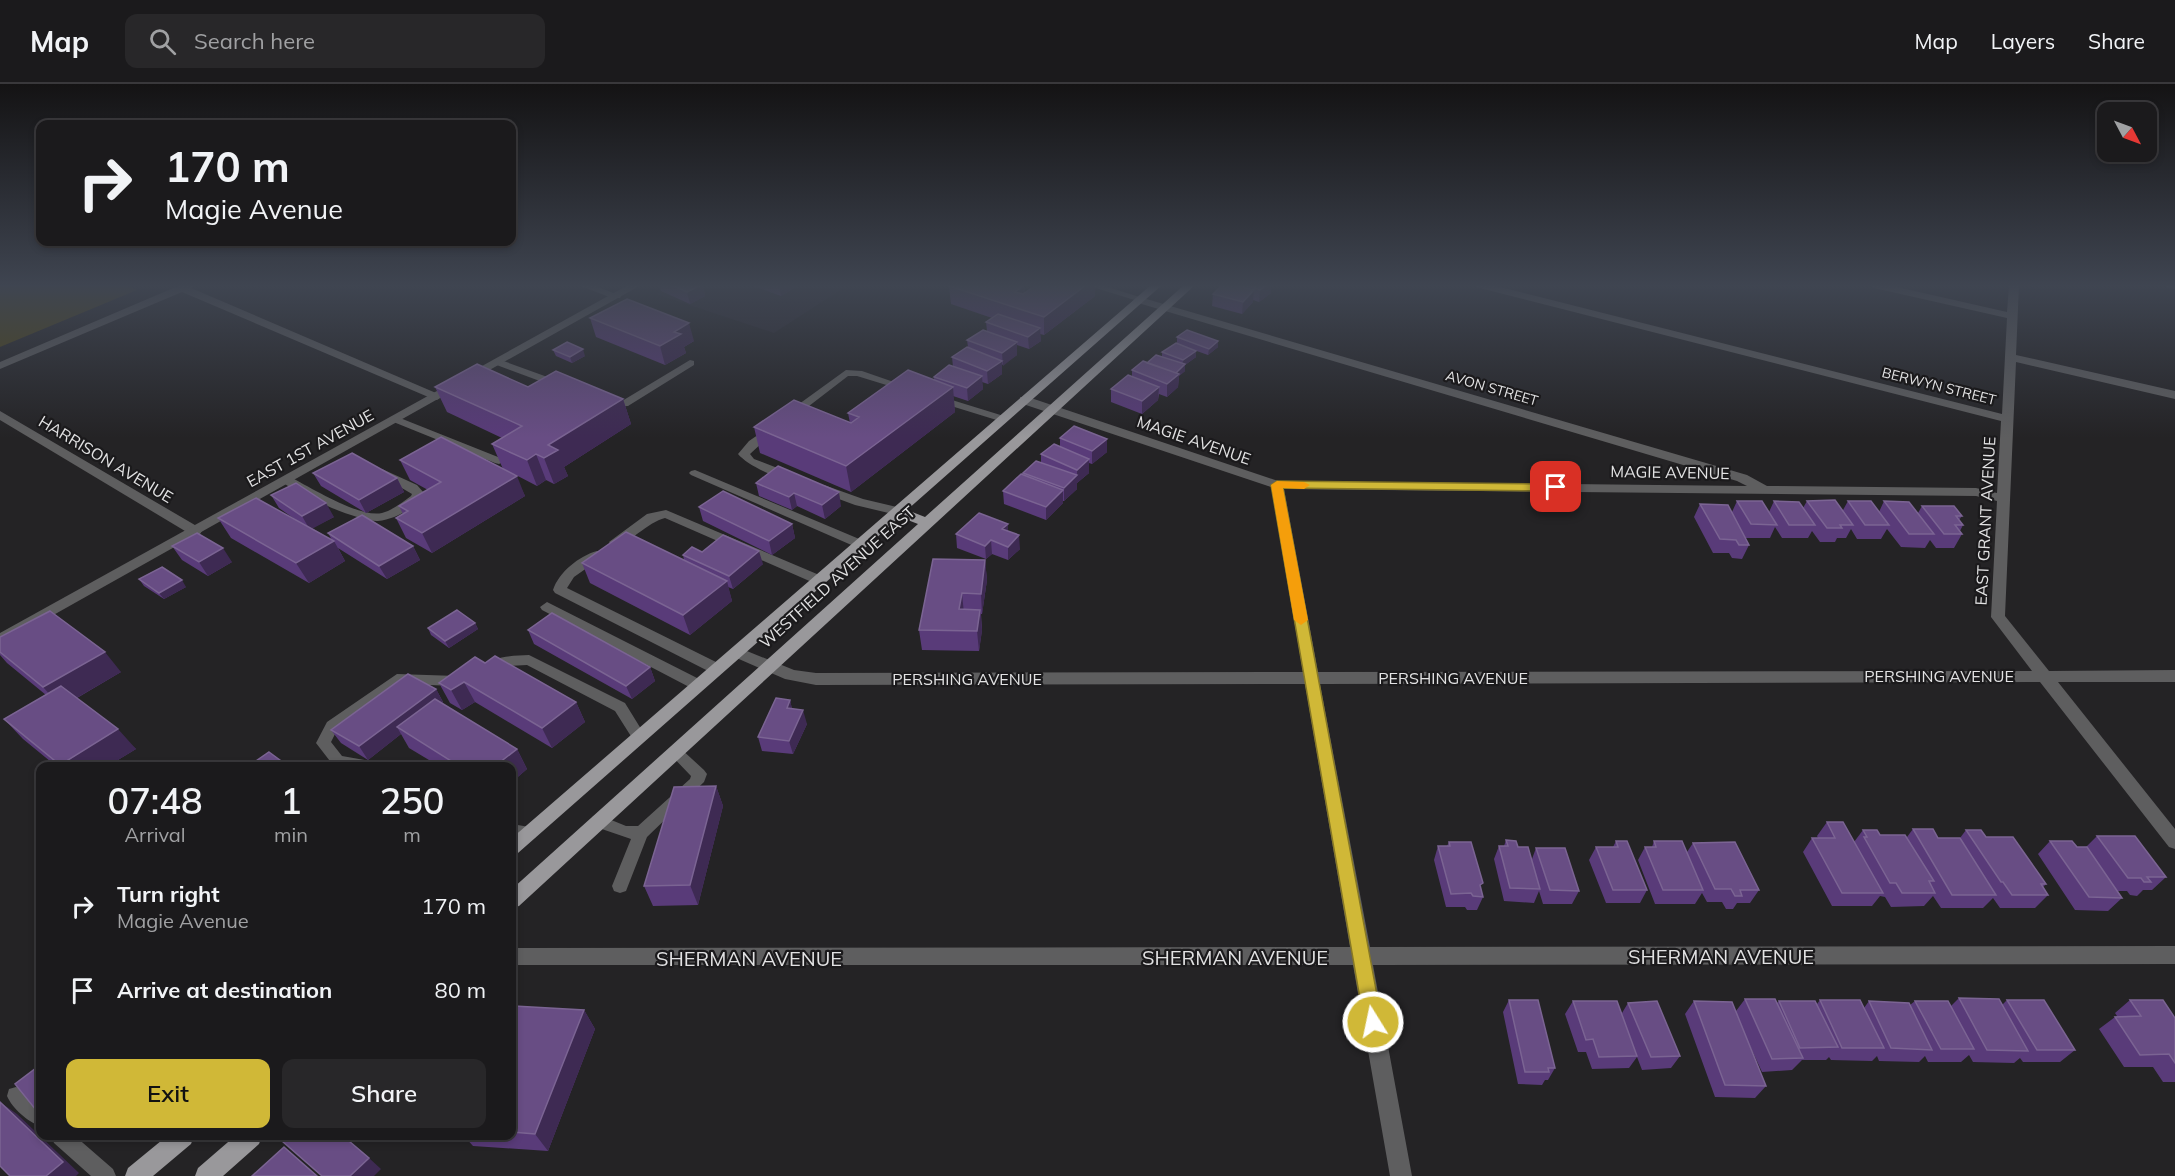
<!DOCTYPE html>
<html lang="en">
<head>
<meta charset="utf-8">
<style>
	body { margin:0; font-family:Mulish,sans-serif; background:#282729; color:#f1f3f6; height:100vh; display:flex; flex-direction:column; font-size:22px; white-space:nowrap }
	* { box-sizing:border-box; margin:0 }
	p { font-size:20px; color:#a0a1a3 }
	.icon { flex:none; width:33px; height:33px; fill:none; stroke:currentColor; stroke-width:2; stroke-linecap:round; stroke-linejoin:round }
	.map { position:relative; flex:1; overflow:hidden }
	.sheet { position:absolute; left:36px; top:678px; width:480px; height:378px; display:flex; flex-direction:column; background:#1b1a1c; border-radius:12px; box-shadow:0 3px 9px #0003,0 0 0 2px #39383b }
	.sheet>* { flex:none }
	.hud { position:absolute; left:36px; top:36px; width:480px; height:126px; border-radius:12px; box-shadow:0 3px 9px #0003,0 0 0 2px #39383b; background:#1b1a1c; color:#f1f3f6; overflow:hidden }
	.needle { width:39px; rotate:131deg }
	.fabs { position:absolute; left:2097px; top:18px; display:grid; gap:12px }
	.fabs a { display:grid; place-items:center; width:60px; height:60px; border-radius:12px; background:#1b1a1c; box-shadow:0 3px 9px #0003,0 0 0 2px #39383b; font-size:30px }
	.pin { position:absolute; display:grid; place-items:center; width:51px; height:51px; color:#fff; margin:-26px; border-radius:12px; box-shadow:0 3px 9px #0006 }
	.me { position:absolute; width:66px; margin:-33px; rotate:350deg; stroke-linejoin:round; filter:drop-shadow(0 0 4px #0008) }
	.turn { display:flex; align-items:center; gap:21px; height:126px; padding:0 30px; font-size:27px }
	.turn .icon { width:78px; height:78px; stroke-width:2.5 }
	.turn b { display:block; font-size:42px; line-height:51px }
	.eta { display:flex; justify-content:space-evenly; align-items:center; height:102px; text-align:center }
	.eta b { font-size:36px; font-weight:600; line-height:42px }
	.action { display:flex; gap:12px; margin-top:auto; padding:12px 30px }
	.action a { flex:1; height:69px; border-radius:12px; background:#d0b837; color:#111; font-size:24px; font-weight:600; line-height:69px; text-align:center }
	.action a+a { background:#282729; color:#f1f3f6 }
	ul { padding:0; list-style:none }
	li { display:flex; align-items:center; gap:18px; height:84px; padding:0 30px }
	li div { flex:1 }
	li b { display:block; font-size:22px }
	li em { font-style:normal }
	header { display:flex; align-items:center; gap:36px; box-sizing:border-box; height:84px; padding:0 30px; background:#1b1a1c; border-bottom:2px solid #39383b }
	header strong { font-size:28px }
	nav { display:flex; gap:33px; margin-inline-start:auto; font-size:21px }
	.search { width:420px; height:54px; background:#282729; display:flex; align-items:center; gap:15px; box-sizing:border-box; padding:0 21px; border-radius:12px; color:#a0a1a3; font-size:22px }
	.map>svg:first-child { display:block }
</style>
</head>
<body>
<header>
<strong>Map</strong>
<div class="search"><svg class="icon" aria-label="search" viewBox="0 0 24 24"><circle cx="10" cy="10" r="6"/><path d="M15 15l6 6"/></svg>Search here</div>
<nav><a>Map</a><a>Layers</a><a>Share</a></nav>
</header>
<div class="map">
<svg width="2175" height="1092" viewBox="0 0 2175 1092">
	<rect width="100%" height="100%" fill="#242325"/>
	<path fill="#2c2931" d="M672,201H848L774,249L656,210Z"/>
	<path fill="#4f4511" d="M0,201H126L137,206L0,263Z"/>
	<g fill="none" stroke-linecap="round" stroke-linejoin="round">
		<path fill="#5e5e5f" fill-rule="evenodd" d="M1086,201H1101L1146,215L1141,218Z
			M498,275L564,299L565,301L564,303H556L494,280L493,278Z
			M690,276L694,277V281L628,322L608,323L603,320L608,317H622Z
			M846,286L862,287L911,304L906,307L857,292H848L796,332H788V328Z
			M939,312L1007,333L1009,335L1003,338L935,317L934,315Z
			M395,332L503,375L505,377L499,380L495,379L391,337V333Z
			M771,342L775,343V347L750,370L754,375L793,390L795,392L793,394C779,397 747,381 738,370L749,357Z
			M382,385L417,401L424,409C422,418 416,421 409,425C400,431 389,436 378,437C359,438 293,409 280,396L286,392L290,393C312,404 359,434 382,429C393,426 403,418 411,412L412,410L378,390L376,388L378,386Z
			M695,386L864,457L866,460L860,464L856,463L691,391L689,389L691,387Z
			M824,401L863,415L901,424L903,427L897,431L855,421L820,408L818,405L820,402Z
			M666,426L824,493L825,496L824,499H814L665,434C647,438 626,464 611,461L609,458L647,430Z
			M597,467L601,468L603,471L601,474L574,493L567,504L722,581L724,585L722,589H712L555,509L553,506C559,488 579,472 597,467Z
			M547,518L703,597L705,601L703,605H693L542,526L540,523Z
			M529,571L625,619L646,653L644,657H634L615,627L527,581L507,582L489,590L482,585C492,571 513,572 529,571Z
			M397,590L457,592L462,593L464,597L462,601L457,602L400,600L337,646L331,658L342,672L376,678L378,682L333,681L316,659L327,638Z
			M675,662L680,664L704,686L707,690L704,698L647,753L626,807L620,809L614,807L612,802L631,755L593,742L591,737L593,732L599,731L626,742H638L690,695L691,692L668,668L670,664Z
			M512,740L535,744L537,749L535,754L529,755L512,752Z
			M16,1003L23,1005L40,1021V1042C28,1038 12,1024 7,1012L9,1005Z
			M51,1052H75L113,1085L116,1092H91L54,1059Z"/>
		<path fill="#5e5e5f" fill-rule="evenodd" d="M195,201L191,204L443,312L437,316L433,315L182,208L0,285V278L178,202Z
			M578,201H593L621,212L620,214H612Z
			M1475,201H1492L2002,330L2007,234L1874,204L1869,201H1888L2007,228L2009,201H2019L2016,271L2175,307V315L2016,278L2005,532L2049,587L2175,586V598H2058L2175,745V765L2169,763L2040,598L1320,600L1370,863L2175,862V880L1373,881L1412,1092H1390L1353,881H512V864L1350,863L1305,600L816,601L785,595L732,572L729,568L732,564L737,563L794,586L816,589L1303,588L1271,403L1020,319V313H1028L1278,397L1747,402L1737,397L1135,218V214H1143L1747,391L1767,402L1976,404L1997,409L2001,337L1476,203ZM1284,405L1976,412L1997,417L1991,533L2032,587L1318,588Z
			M2166,201H2175V205L2167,203Z
			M0,327L200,444L202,447L200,450H190L0,336Z"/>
		<path fill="#5e5e5f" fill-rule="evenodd" d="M628,201H641L0,561V549Z"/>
		<path fill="#99989b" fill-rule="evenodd" d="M1151,201H1162L907,426L925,433L1184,201H1195L519,822L512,824V805L918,440L900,433L518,769L512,771V754Z
			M167,1052H194L191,1060L153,1092H125L128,1084Z
			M235,1052H262L259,1060L223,1092H195L198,1084Z"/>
	</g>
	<path fill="#593b79" d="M659,201H703L705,212L690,220L661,207Z
		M751,201H799L781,212Z
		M1024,201L1025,209L1036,201H1095V212L1044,251L1040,250L1041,257L1029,265L1017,261V271L1002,281V290L988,300L982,298L983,305L968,317L953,312L955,328L851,408L760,369L754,343L850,339L848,329L934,296V293L953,283L952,273L968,263L967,256L987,247L986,238L992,234L951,220L949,202Z
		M1222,201H1274L1271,203V209L1259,218L1253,216V218L1242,230L1212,222L1213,210Z
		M590,234L694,257L684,263L686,269L665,281L596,253Z
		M1177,253L1218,257V263L1208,271L1191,265L1196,267V273L1185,281V287L1179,292L1178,303L1167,313L1159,310L1158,316L1142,330L1111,318V305L1132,293V286L1147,279L1162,273V268L1177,259Z
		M553,266L585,272L572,279L556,272Z
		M435,303H528L623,315L631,340L564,383L568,392L554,400L546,396L537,402L514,390L525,412L432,469L406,454L396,434L403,430L399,422L428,406L410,396L400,376L503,385L492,360L502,354L447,328Z
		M1060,354L1107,355V368L1092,380L1089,379V389L1077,399V405L1064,417H1063V419L1046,436L1004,420L1003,407L1024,391L1023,389L1041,379V370L1060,363Z
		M313,389L397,394L404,408L366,429L321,402Z
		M756,399L841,422L825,435L797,422L792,426L759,412Z
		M271,411L334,433L312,444L332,456L328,449L413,462L420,476L387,495L338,464L345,477L309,499L231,454L218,434L296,436L279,424Z
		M1737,417L1769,428L1774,417L1803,424L1807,417L1843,426L1848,417L1879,428L1884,417L1918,429L1922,422L1962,432L1959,436L1963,441L1960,447L1962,450L1954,464H1936L1930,456L1925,464L1901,463L1887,445L1881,455H1857L1851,445L1846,454H1837L1835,458H1820L1812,447L1808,454H1782L1775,443L1770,454H1745L1749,461L1742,475L1732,474L1729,469H1713L1694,433L1700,420L1732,428Z
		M699,423L792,440L795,454L772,471L703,437Z
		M1008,447L1020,465L1008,476L992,470L986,475L957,464L956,450Z
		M172,462L232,478L208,492L182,476Z
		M702,468L763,480L733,505L728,503L732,517L690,551L590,499L582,479L684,476L683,471Z
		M985,476L987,496L982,530H981L982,546L979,567L922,566L919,546Z
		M139,495L186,503L164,515L144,502Z
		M475,539L478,545L449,564L431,551L428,544Z
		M528,546L650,583L655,597L632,615L534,560Z
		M0,553L121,588L77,614L136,665L108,682H56L23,655L4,635L46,611L7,579L0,571Z
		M485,579L576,618L585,638L552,664L475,618L462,626L450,619L439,599Z
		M436,605L443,618L442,619L517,665L527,685L512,698V682H439L409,664L401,650L368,676L341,659L331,646Z
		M790,616L792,625L807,640L793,670L762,667L758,653Z
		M716,702L723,722L698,821L653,822L644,802Z
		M1827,738L1854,758L1863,746L1880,751L1907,753L1913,745L1938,754H1960L1966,746L1986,753L2046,800L2043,803L2048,811L2035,824H2000L1993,814L1983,824H1941L1933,812L1924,822L1891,823L1885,813L1880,812L1872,822H1832L1803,768L1812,754H1818L1817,752Z
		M2097,752L2166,793L2152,806H2143L2137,812L2130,811L2127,807H2118L2122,814L2108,827L2075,826L2038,770L2050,757L2077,763H2086Z
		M1506,756L1518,763L1532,775L1536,764L1579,807L1572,820H1543L1539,807L1534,819L1504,817L1494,775L1499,762H1504Z
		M1616,757L1647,806L1640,819H1606L1589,776L1596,763H1613Z
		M1654,757L1687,768L1693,759L1759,806L1750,819H1737L1733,825H1726L1722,818H1707L1702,809L1695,820H1655L1638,776L1645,763H1652Z
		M1449,758L1481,805L1483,813L1477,826H1467L1465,823H1446L1434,776L1438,762H1447Z
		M1959,914L2002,921L2007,916L2075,966L2060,978H2023L2020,974L2014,979L1973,978L1969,971L1961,978H1928L1925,972L1919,978L1879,977L1877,972L1872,977L1831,976L1829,973L1826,976H1802L1792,986L1762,988L1743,947L1766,1002L1755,1014L1715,1013L1685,930L1694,917L1736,927L1745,915L1777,919L1779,917L1817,920L1820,916L1864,924L1869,917L1910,921L1915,917L1951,922Z
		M1509,916L1555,984L1548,996H1545L1542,1001L1518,1000L1503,928Z
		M2130,916L2175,934V998H2163L2153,983H2124L2099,945L2115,933L2117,932L2115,929Z
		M1573,917L1622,929L1628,919L1680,972L1671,984L1642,986L1637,973L1629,984L1592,985L1586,968H1578L1565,930Z
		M584,926L595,945L548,1067L473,1062L464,1052H512V928Z"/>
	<path fill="#3e2a53" d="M701,201H703L705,212L690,220L687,208Z
		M779,201H799L781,212Z
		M1024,201L1025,219L1015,208Z
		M1086,201H1095V212L1044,251V233Z
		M1267,201H1274L1271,203V209L1259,218L1260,206Z
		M1254,206L1253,218L1242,230L1243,218Z
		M689,239L694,257L684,263L686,269L665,281L660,262L674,248Z
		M1040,244L1041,257L1029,265L1028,253Z
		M1218,257V263L1208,271L1209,265Z
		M1017,258V271L1003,282L1002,269Z
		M583,265L585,272L572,279L570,273Z
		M1196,267V273L1185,281V287L1179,292L1178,303L1167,313V300L1175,290L1182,283L1183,276Z
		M1002,277V290L988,300L987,287Z
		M982,292L983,305L968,317L967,304Z
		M953,303L955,328L851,408L846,382Z
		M1159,303L1158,316L1142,330V317Z
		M623,315L631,340L564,383L568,392L554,400L544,374L548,361Z
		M1107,355V368L1092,380V367Z
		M536,370L546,396L537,402L527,376Z
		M1089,375V389L1077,399V386Z
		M1077,391V405L1064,417V404Z
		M517,392L525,412L432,469L422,449Z
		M397,394L404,408L366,429L359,416Z
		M1063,406V419L1046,436V423Z
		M839,408L841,422L825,435L822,421Z
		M794,409L797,422L792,426L789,413Z
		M326,419L334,433L310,446L302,432Z
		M792,440L795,454L772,471L769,457Z
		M1008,440V453L1002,445Z
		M1019,451L1020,465L1008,476V463Z
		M991,456L992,470L986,475L985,462Z
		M334,457L345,477L309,499L296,479Z
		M413,462L420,476L387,495L379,482Z
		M223,464L232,478L208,492L199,478Z
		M759,467L763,480L733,505L729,492Z
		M985,476L987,496L982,530L981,510Z
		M182,496L186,503L164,515L159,509Z
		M727,497L732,517L690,551L683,531Z
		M962,509L964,530L959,525Z
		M980,526L982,546L979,567L977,547Z
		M475,539L478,545L449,564L445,557Z
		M105,568L121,588L61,623L43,603Z
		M650,583L655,597L632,615L626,602Z
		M464,598L475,618L462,626L451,606Z
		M436,605L443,618L404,648L397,643L401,650L368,676L359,662Z
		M790,616L793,630L787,624Z
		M576,618L585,638L552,664L542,644Z
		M803,626L807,640L793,670L789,657Z
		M118,645L136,665L108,682H62L60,681Z
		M517,665L527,685L512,698V682H495Z
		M716,702L723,722L698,821L690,801Z
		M584,926L595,945L548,1067L535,1050Z
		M0,1018L17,1030L79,1089L76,1092H46Z
		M60,1052H78L69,1058Z
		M369,1074L381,1085L374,1092H350Z"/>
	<path fill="#684d84" stroke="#7b6493" stroke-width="1.5" d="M672,201H701L687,208Z
		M950,201H1024L1015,208L1023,210L1036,201H1086L1044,233L949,202Z
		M1222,201H1235L1254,206L1243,218L1213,210Z
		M1246,201H1267L1260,206Z
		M627,215L689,239L674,248L681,250L660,262L590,234Z
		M998,230L1040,244L1028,253L986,238Z
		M983,246L1017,258L1002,269L967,256Z
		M1187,246L1218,257L1209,265L1177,253Z
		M567,258L583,265L570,273L553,266Z
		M1176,259L1196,267L1183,276L1162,268Z
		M967,263L1002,277L987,287L952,273Z
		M1156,271L1185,280L1176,289L1147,279Z
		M1143,277L1179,290L1167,300L1132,286Z
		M477,280L528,303L556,287L623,315L548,361L558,366L544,374L536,370L527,376L492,360L522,342L435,303Z
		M949,281L982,292L967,304L934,293Z
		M908,286L953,303L846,382L754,343L794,316L851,339L859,333L848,329Z
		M1128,291L1159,303L1142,317L1111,305Z
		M1074,342L1107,355L1092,367L1060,354Z
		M441,353L517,392L422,449L396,434L408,427L399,422L441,398L400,376Z
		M1054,360L1089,375L1077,386L1041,370Z
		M352,369L397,394L359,416L313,389Z
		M1036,377L1077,391L1064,404L1023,389Z
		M778,382L839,408L822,421L794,409L789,413L756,399Z
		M1021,390L1063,406L1046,423L1003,407Z
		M296,399L326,419L302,432L271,411Z
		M723,407L792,440L769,457L699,423Z
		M256,414L334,457L296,479L218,434Z
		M1835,416L1853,441H1840L1842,444H1827L1807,417Z
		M1737,417H1762L1777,441L1751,440Z
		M1774,417L1799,418L1815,441H1789Z
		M1848,417H1871L1889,441H1865Z
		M1884,417L1909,418L1934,450H1909Z
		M1700,420L1728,421L1749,461H1739L1736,456L1720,455Z
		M1922,422H1954L1962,432H1956L1963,441H1955L1962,450H1944Z
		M979,429L1008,440L1002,445L1019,451L1008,463L991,456L985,462L956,450Z
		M362,431L413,462L379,482L328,449Z
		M626,448L727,497L683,531L582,479Z
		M197,449L223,464L199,478L172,462Z
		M723,451L759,467L729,492L683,471L692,463L702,468Z
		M933,475L985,476L981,510L962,509L959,525L980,526L977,547L919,546Z
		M162,483L182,496L159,509L139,495Z
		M457,526L475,539L445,557L428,544Z
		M50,527L105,568L43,603L0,568V553Z
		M552,529L650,583L626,602L528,546Z
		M495,572L576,618L542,644L464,598L451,606L439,599L475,573L485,579Z
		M408,590L436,605L359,662L331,646Z
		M61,602L118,645L60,681L4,635Z
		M776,614L790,616L787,624L803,626L789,657L758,653Z
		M435,615L517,665L495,682H459L397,643Z
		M269,668L288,682H264L256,677Z
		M716,702L690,801L644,802L674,703Z
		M1827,738H1843L1883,809H1842L1812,754H1835Z
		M1913,745H1933L1938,754H1960L1996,811H1952Z
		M1863,746H1877L1880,751H1905L1934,797H1929L1935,809H1902L1896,799H1890L1864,753H1867Z
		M1966,746H1981L1986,753H2013L2046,800H2041L2048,811H2012L2003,798H2001Z
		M2097,752H2135L2166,793H2147L2151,798H2144L2141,794H2128Z
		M1506,756L1516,757L1518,763H1528L1540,805L1510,804L1499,762H1508Z
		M1616,757H1627L1647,806H1613L1596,763H1618Z
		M1654,757H1682L1703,806H1663L1645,763H1656Z
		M2050,757H2072L2077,763H2087L2122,814L2089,813Z
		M1449,758H1471L1483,799L1480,801L1483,813L1473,812L1471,809L1451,810L1438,762H1450Z
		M1735,758L1759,806H1740L1742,812H1735L1731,805H1715L1693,759Z
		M1536,764H1565L1579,807L1550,806Z
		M1959,914L1999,915L2028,967L1987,966Z
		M1745,915H1775L1803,974L1772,975Z
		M1509,916H1538L1555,984H1548L1549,988H1525Z
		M1820,916H1860L1884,964H1842Z
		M2007,916H2044L2075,966H2037Z
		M2130,916H2163L2175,934V979L2169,970L2140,971L2115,933L2141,932Z
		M1573,917H1617L1637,972L1599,973L1593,955L1586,956Z
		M1657,917L1680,972L1651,973L1628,919Z
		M1694,917L1732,918L1766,1002L1725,1001Z
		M1779,917H1815L1838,963L1800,964Z
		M1869,917L1909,919L1932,966L1891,964Z
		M1915,917H1948L1974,965H1941Z
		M514,922L584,926L535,1050L512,1048V928Z
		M40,981V1031L15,1000Z
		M0,1018L63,1078L46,1092H10L0,1082Z
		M287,1052H343L369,1074L350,1092H322L282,1057Z
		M284,1063L317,1092H252Z"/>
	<linearGradient id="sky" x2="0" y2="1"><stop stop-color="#141314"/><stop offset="0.57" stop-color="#3f4551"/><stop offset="1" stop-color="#3f4551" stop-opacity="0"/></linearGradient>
	<rect width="2175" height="354" fill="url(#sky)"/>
	<path fill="#d0b837" stroke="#877824" stroke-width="1.5" d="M1277,397L1556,400L1562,403L1556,407L1283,404L1382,938L1380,944L1373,947L1367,944L1364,938L1271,401Z"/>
	<path fill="#f59e0b" d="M1277,397L1304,398L1310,401L1304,405L1283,404L1308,536L1301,541L1294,536L1271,401Z"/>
	<g text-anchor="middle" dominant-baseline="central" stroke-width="4.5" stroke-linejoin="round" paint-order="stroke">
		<g font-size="14" fill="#e2e2e3" stroke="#1b1a1c">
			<text transform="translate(1939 302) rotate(14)">BERWYN STREET</text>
			<text transform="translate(1492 304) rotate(16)">AVON STREET</text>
		</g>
		<g font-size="16" fill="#e2e2e3" stroke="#1b1a1c">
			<text transform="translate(1194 356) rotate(19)">MAGIE AVENUE</text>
			<text transform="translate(310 364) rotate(-29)">EAST 1ST AVENUE</text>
			<text transform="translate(106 375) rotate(31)">HARRISON AVENUE</text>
			<text transform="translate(1670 388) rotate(1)">MAGIE AVENUE</text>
			<text transform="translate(1985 437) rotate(-87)">EAST GRANT AVENUE</text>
			<text transform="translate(837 493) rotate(-42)">WESTFIELD AVENUE EAST</text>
			<text x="1939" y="592">PERSHING AVENUE</text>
			<text x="1453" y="594">PERSHING AVENUE</text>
			<text x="967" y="595">PERSHING AVENUE</text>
		</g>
		<g font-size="20" fill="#e2e2e3" stroke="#1b1a1c">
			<text x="1721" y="872">SHERMAN AVENUE</text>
			<text x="1235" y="873">SHERMAN AVENUE</text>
			<text x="749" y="874">SHERMAN AVENUE</text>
		</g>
	</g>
</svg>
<div class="fabs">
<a><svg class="needle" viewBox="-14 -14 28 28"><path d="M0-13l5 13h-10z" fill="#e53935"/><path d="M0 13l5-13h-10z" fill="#a0a1a3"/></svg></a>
</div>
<div class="pin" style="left:1556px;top:403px;background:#d93025"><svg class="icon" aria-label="arrive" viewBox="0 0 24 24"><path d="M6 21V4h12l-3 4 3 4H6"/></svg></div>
<svg class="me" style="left:1373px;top:938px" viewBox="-20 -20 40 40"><circle r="17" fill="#d0b837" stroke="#fff" stroke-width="3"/><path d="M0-11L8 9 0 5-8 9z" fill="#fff"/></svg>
<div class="hud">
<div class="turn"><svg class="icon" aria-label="right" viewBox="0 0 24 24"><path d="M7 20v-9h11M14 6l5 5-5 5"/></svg><div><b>170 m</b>Magie Avenue</div></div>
</div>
<section class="sheet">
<div class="eta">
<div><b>07:48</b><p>Arrival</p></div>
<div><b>1</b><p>min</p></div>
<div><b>250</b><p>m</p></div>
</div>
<ul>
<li><svg class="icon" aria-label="right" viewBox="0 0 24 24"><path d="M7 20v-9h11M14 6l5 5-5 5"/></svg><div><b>Turn right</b><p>Magie Avenue</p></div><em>170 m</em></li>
<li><svg class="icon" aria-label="arrive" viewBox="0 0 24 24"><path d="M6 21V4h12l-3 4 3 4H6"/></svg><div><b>Arrive at destination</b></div><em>80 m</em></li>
</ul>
<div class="action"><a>Exit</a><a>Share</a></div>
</section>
</div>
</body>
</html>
